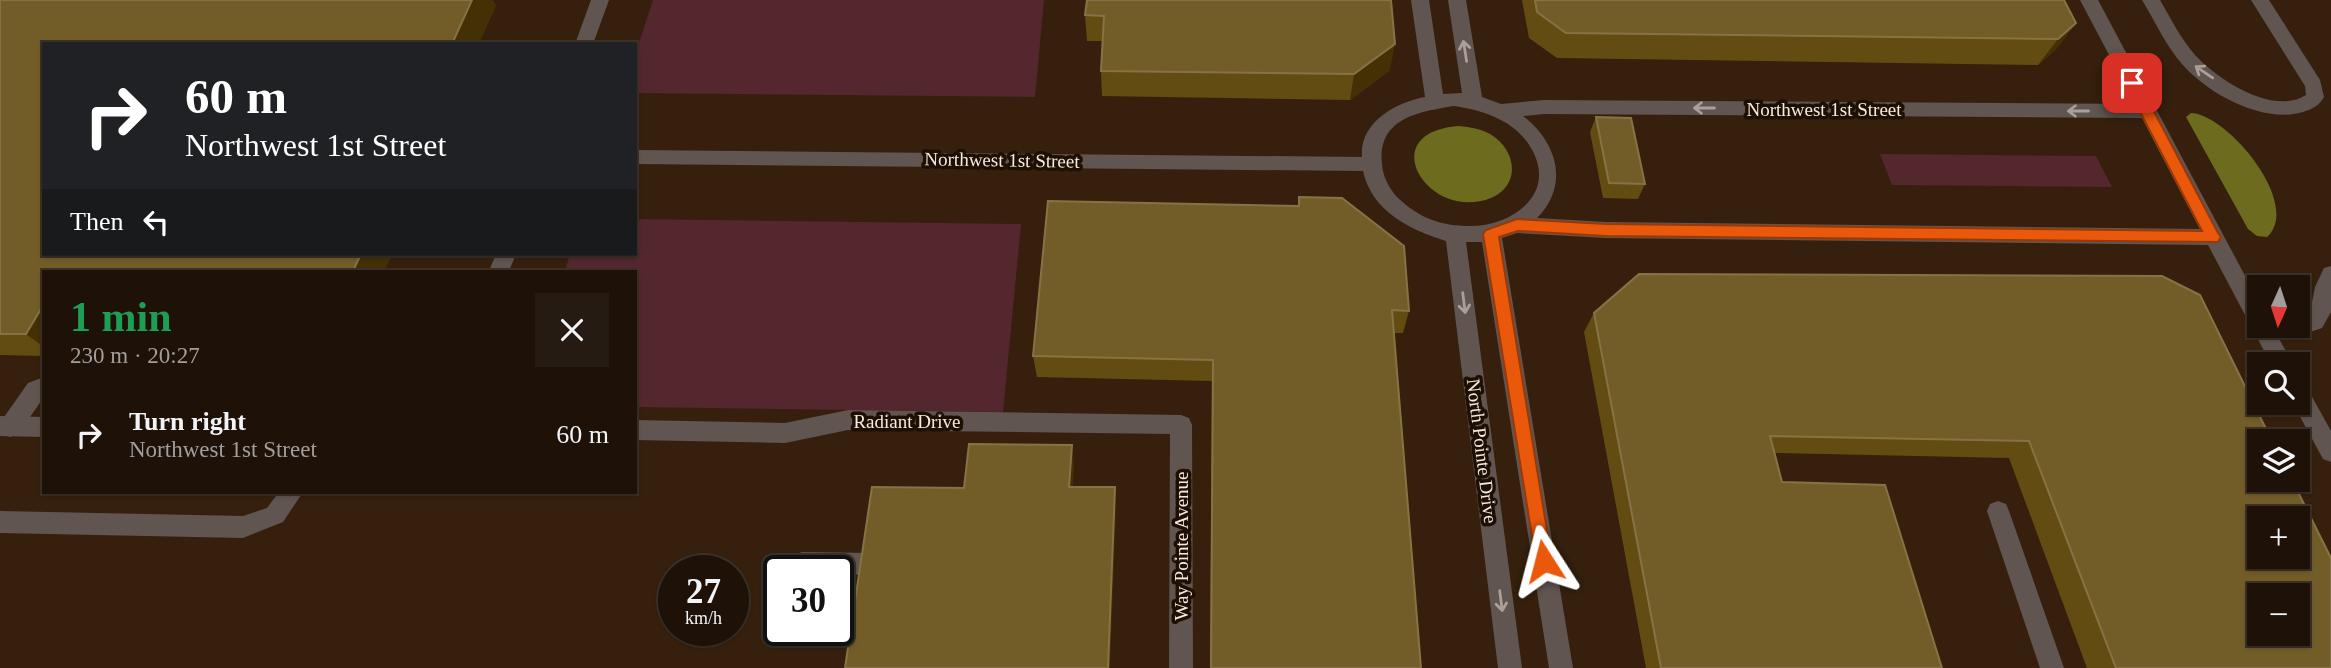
<!DOCTYPE html>
<html lang="en">
<head>
<meta charset="utf-8">
<style>
	body { margin:0; font-family:Georgia,serif; background:#261b12; color:#f1f3f6; height:100vh; display:flex; flex-direction:column; font-size:26px; white-space:nowrap }
	* { box-sizing:border-box; margin:0 }
	p { font-size:23px; color:#a19e9c }
	.icon { flex:none; width:38px; height:38px; fill:none; stroke:currentColor; stroke-width:2; stroke-linecap:round; stroke-linejoin:round }
	.map { position:relative; flex:1; overflow:hidden }
	.sheet { position:absolute; left:42px; top:270px; width:595px; height:224px; display:flex; flex-direction:column; background:#1e1208; border-radius:0px; box-shadow:0 2px 5px #0004,0 0 0 2px #3c3229 }
	.sheet>* { flex:none }
	.banner { position:absolute; left:42px; top:42px; width:595px; height:214px; border-radius:0px; box-shadow:0 2px 5px #0004,0 0 0 2px #3c3229; background:#202124; color:#fff; overflow:hidden }
	.needle { width:46px; rotate:183deg }
	.tools { position:absolute; left:2247px; top:275px; display:grid; gap:14px }
	.tools a { display:grid; place-items:center; width:63px; height:63px; border-radius:0px; background:#1e1208; box-shadow:0 2px 5px #0004,0 0 0 2px #3c3229; font-size:35px }
	.speed { position:absolute; left:658px; top:555px; display:flex; gap:14px; font-size:35px; font-weight:700; text-align:center }
	.speed>* { display:grid; place-content:center; width:91px; height:91px; border-radius:50%; background:#1e1208; box-shadow:0 2px 5px #0004,0 0 0 2px #3c3229; line-height:1 }
	.speed small { font-size:18px; font-weight:400 }
	.speed .limit { border:4px solid #111; border-radius:10px; background:#fff; color:#111 }
	.pin { position:absolute; display:grid; place-items:center; width:60px; height:60px; color:#fff; margin:-30px; border-radius:14px; box-shadow:0 4px 10px #0006 }
	.me { position:absolute; width:77px; margin:-38px; rotate:351deg; stroke-linejoin:round; filter:drop-shadow(0 0 5px #0008) }
	.turn { display:flex; align-items:center; gap:24px; height:147px; padding:0 28px; font-size:32px }
	.turn .icon { width:91px; height:91px; stroke-width:2.5 }
	.turn b { display:block; font-size:49px; line-height:60px }
	.then { display:flex; align-items:center; height:66px; padding:0 28px; background:#0003; gap:14px; font-size:26px }
	.round { display:grid; place-items:center; flex:none; width:74px; height:74px; border-radius:0px; background:#261b12 }
	.head { display:flex; align-items:center; justify-content:space-between; height:119px; padding:0 28px }
	h1 { font-size:42px; font-weight:700; line-height:52px; color:#1e9e55 }
	ul { padding:0; list-style:none }
	li { display:flex; align-items:center; gap:21px; height:91px; padding:0 28px }
	li div { flex:1 }
	li b { display:block; font-size:26px }
	li em { font-style:normal }
	.map>svg:first-child { display:block }
</style>
</head>
<body>
<div class="map">
<svg width="2331" height="668" viewBox="0 0 2331 668">
	<rect width="100%" height="100%" fill="#28180a"/>
	<path fill="#36200d" fill-rule="evenodd" d="M0,0H2331V668H0ZM44,44H635V254H44ZM44,271H635V492H44ZM2259,287H2298V326H2259ZM2259,364H2298V402H2259ZM2259,441H2298V480H2259ZM2259,518H2298V556H2259ZM674,570H733V630H674ZM779,570H838V630H779ZM2259,595H2298V634H2259Z"/>
	<path fill="#53272d" d="M653,0H1044L1035,97L635,93V55Z
		M1880,154L2096,156L2112,187L1892,185Z
		M635,219L1021,224L1003,412L635,407V271H565L570,254H635Z"/>
	<path fill="#6c6b1e" d="M2191,113C2227,114 2303,204 2267,237L2257,236L2248,229L2186,117Z
		M1459,126C1470,127 1481,129 1490,134C1516,149 1522,185 1491,198C1428,223 1372,132 1459,126Z"/>
	<g fill="none" stroke-linecap="round" stroke-linejoin="round">
		<path fill="#605551" fill-rule="evenodd" d="M2142,0H2160C2171,19 2181,39 2195,55C2218,80 2273,116 2306,95L2305,86L2251,0H2269L2320,80L2324,97C2319,106 2312,109 2303,112C2263,124 2208,94 2182,64C2166,46 2155,21 2142,0Z
			M2331,266V312L2322,328L2290,339L2257,336L2254,330L2259,323V326H2298V320L2310,312L2315,287L2324,268Z
			M44,377V397L18,434L10,437L2,434L0,425L2,420L28,383Z
			M279,492H303L283,522L243,538L0,533V511L243,516L267,508Z
			M1998,501L2006,504L2009,511L2064,668H2040L1987,511L1990,504Z
			M802,552L872,553L880,556L884,564L880,572L872,575L838,574V570H794L790,563L794,555Z"/>
		<path fill="#605551" fill-rule="evenodd" d="M591,0H609L593,44H575Z
			M1411,0H1429L1443,94L1462,93L1448,0H1466L1482,97L1501,104L1544,100L2135,104L2080,0H2098L2259,302V326H2272L2293,364H2271L2208,245L1606,238L1517,233L1502,238L1573,668H1549L1482,242H1466L1522,668H1498L1446,241C1411,230 1372,212 1363,171L635,164V150L1362,157C1359,122 1397,102 1425,97ZM1454,106C1483,110 1516,121 1531,148C1558,194 1512,226 1470,226C1441,226 1419,218 1398,198C1389,189 1383,176 1382,165C1377,118 1418,112 1454,106ZM1544,114L2142,118L2200,229L1606,222L1537,218C1570,185 1557,142 1523,116Z
			M496,254H516L509,271H489Z
			M2298,384L2306,386L2331,431V462L2323,459L2292,402H2298Z
			M848,410L1181,415L1189,418L1192,425L1193,668H1169L1170,434L848,430L785,443L635,440V420L785,423Z
			M0,416L44,417V437L0,436Z"/>
	</g>
	<path fill="#624c12" d="M0,0H492L496,6L44,44V254H392L384,271H44V356L0,355Z
		M1087,0L1390,70L1350,100L1102,96L1101,71L1103,41H1087L1085,15Z
		M1522,0H2064L2076,23L2056,49L2038,65L1557,58L1529,38Z
		M1596,117L1645,184L1638,199L1603,198L1590,132Z
		M1299,197L1409,311L1403,333H1394L1421,668H1210L1212,381L1037,377L1033,356L1298,206Z
		M1639,274L2331,558V668H2087L2009,458L1775,453L1782,482L1942,668H1646L1584,332L1594,313Z"/>
	<path fill="#443005" d="M472,0H492L496,6L479,44H452Z
		M2076,23L2056,49L2038,65L2058,39Z
		M1395,44L1390,70L1350,100L1354,74Z
		M361,254H392L384,271H353Z
		M44,304V347L26,334Z
		M1072,445L1074,465L1072,506L1069,487Z
		M1115,487L1116,506L1110,668H1108Z"/>
	<path fill="#725d28" stroke="#867345" stroke-width="2" fill-rule="evenodd" d="M0,0H472L452,44H44V254H361L353,271H44V304L26,334H0Z
		M1087,0H1391L1395,44L1354,74L1101,71L1104,16L1085,15Z
		M1535,0H2064L2076,23L2058,39L1566,33L1537,12Z
		M1596,117L1631,118L1645,184L1609,183Z
		M1299,197L1342,198L1404,246L1409,311L1392,310L1421,668H1211L1213,360L1033,356L1048,201L1299,206Z
		M1639,274L2162,276L2200,295L2272,441H2259V480H2292L2331,558V668H2116L2029,441L1770,436L1782,482L1885,485L1942,668H1661L1594,313ZM2259,518H2298V556H2259ZM2259,595H2298V634H2259Z
		M969,444L1072,445L1069,487H1115L1108,668H845L872,487L964,488Z"/>
	<defs><path id="oneway-shaft" d="M-6 0H5M1.5-3L5.5 0L1.5 3" fill="none" stroke-width="1.6" stroke-linecap="round" stroke-linejoin="round" transform="scale(1.75)"/></defs>
	<g stroke="#aaa099">
		<use href="#oneway-shaft" transform="translate(1465 51) rotate(-99)"/>
		<use href="#oneway-shaft" transform="translate(2204 72) rotate(-146)"/>
		<use href="#oneway-shaft" transform="translate(1704 108) rotate(-180)"/>
		<use href="#oneway-shaft" transform="translate(2078 111) rotate(-180)"/>
		<use href="#oneway-shaft" transform="translate(1464 303) rotate(83)"/>
		<use href="#oneway-shaft" transform="translate(1501 601) rotate(83)"/>
	</g>
	<path fill="#ea580c" stroke="#983908" stroke-width="2" d="M2132,78L2139,83L2218,233L2221,237L2218,242L1606,236L1518,231L1499,237L1552,561L1550,567L1544,570L1537,567L1483,234L1486,230L1517,219L1606,224L2202,231L2125,83Z"/>
	<g text-anchor="middle" dominant-baseline="central" stroke-width="7" stroke-linejoin="round" paint-order="stroke">
		<g font-size="19" fill="#f5eae1" stroke="#1e0f03">
			<text x="1824" y="109">Northwest 1st Street</text>
			<text transform="translate(1002 160) rotate(1)">Northwest 1st Street</text>
			<text x="907" y="421">Radiant Drive</text>
			<text transform="translate(1482 451) rotate(83)">North Pointe Drive</text>
			<text transform="translate(1181 546) rotate(-90)">Way Pointe Avenue</text>
		</g>
	</g>
</svg>
<div class="tools">
<a><svg class="needle" viewBox="-14 -14 28 28"><path d="M0-13l5 13h-10z" fill="#e53935"/><path d="M0 13l5-13h-10z" fill="#a19e9c"/></svg></a>
<a><svg class="icon" aria-label="search" viewBox="0 0 24 24"><circle cx="10" cy="10" r="6"/><path d="M15 15l6 6"/></svg></a>
<a><svg class="icon" aria-label="layers" viewBox="0 0 24 24"><path d="M12 4l9 5-9 5-9-5zM3 14l9 5 9-5"/></svg></a>
<a>+</a>
<a>−</a>
</div>
<div class="speed"><div>27<small>km/h</small></div><div class="limit">30</div></div>
<div class="pin" style="left:2132px;top:83px;background:#d93025"><svg class="icon" aria-label="arrive" viewBox="0 0 24 24"><path d="M6 21V4h12l-3 4 3 4H6"/></svg></div>
<svg class="me" style="left:1544px;top:561px" viewBox="-20 -20 40 40"><path d="M0-17L14 15 0 8-14 15z" fill="#ea580c" stroke="#fff" stroke-width="4"/></svg>
<div class="banner">
<div class="turn"><svg class="icon" aria-label="right" viewBox="0 0 24 24"><path d="M7 20v-9h11M14 6l5 5-5 5"/></svg><div><b>60 m</b>Northwest 1st Street</div></div>
<div class="then">Then<svg class="icon" aria-label="left" viewBox="0 0 24 24"><path d="M17 20v-9H6M10 6l-5 5 5 5"/></svg></div>
</div>
<section class="sheet">
<div class="head"><div><h1>1 min</h1><p>230 m · 20:27</p></div><a class="round"><svg class="icon" aria-label="close" viewBox="0 0 24 24"><path d="M6 6l12 12M18 6L6 18"/></svg></a></div>
<ul>
<li><svg class="icon" aria-label="right" viewBox="0 0 24 24"><path d="M7 20v-9h11M14 6l5 5-5 5"/></svg><div><b>Turn right</b><p>Northwest 1st Street</p></div><em>60 m</em></li>
</ul>
</section>
</div>
</body>
</html>
